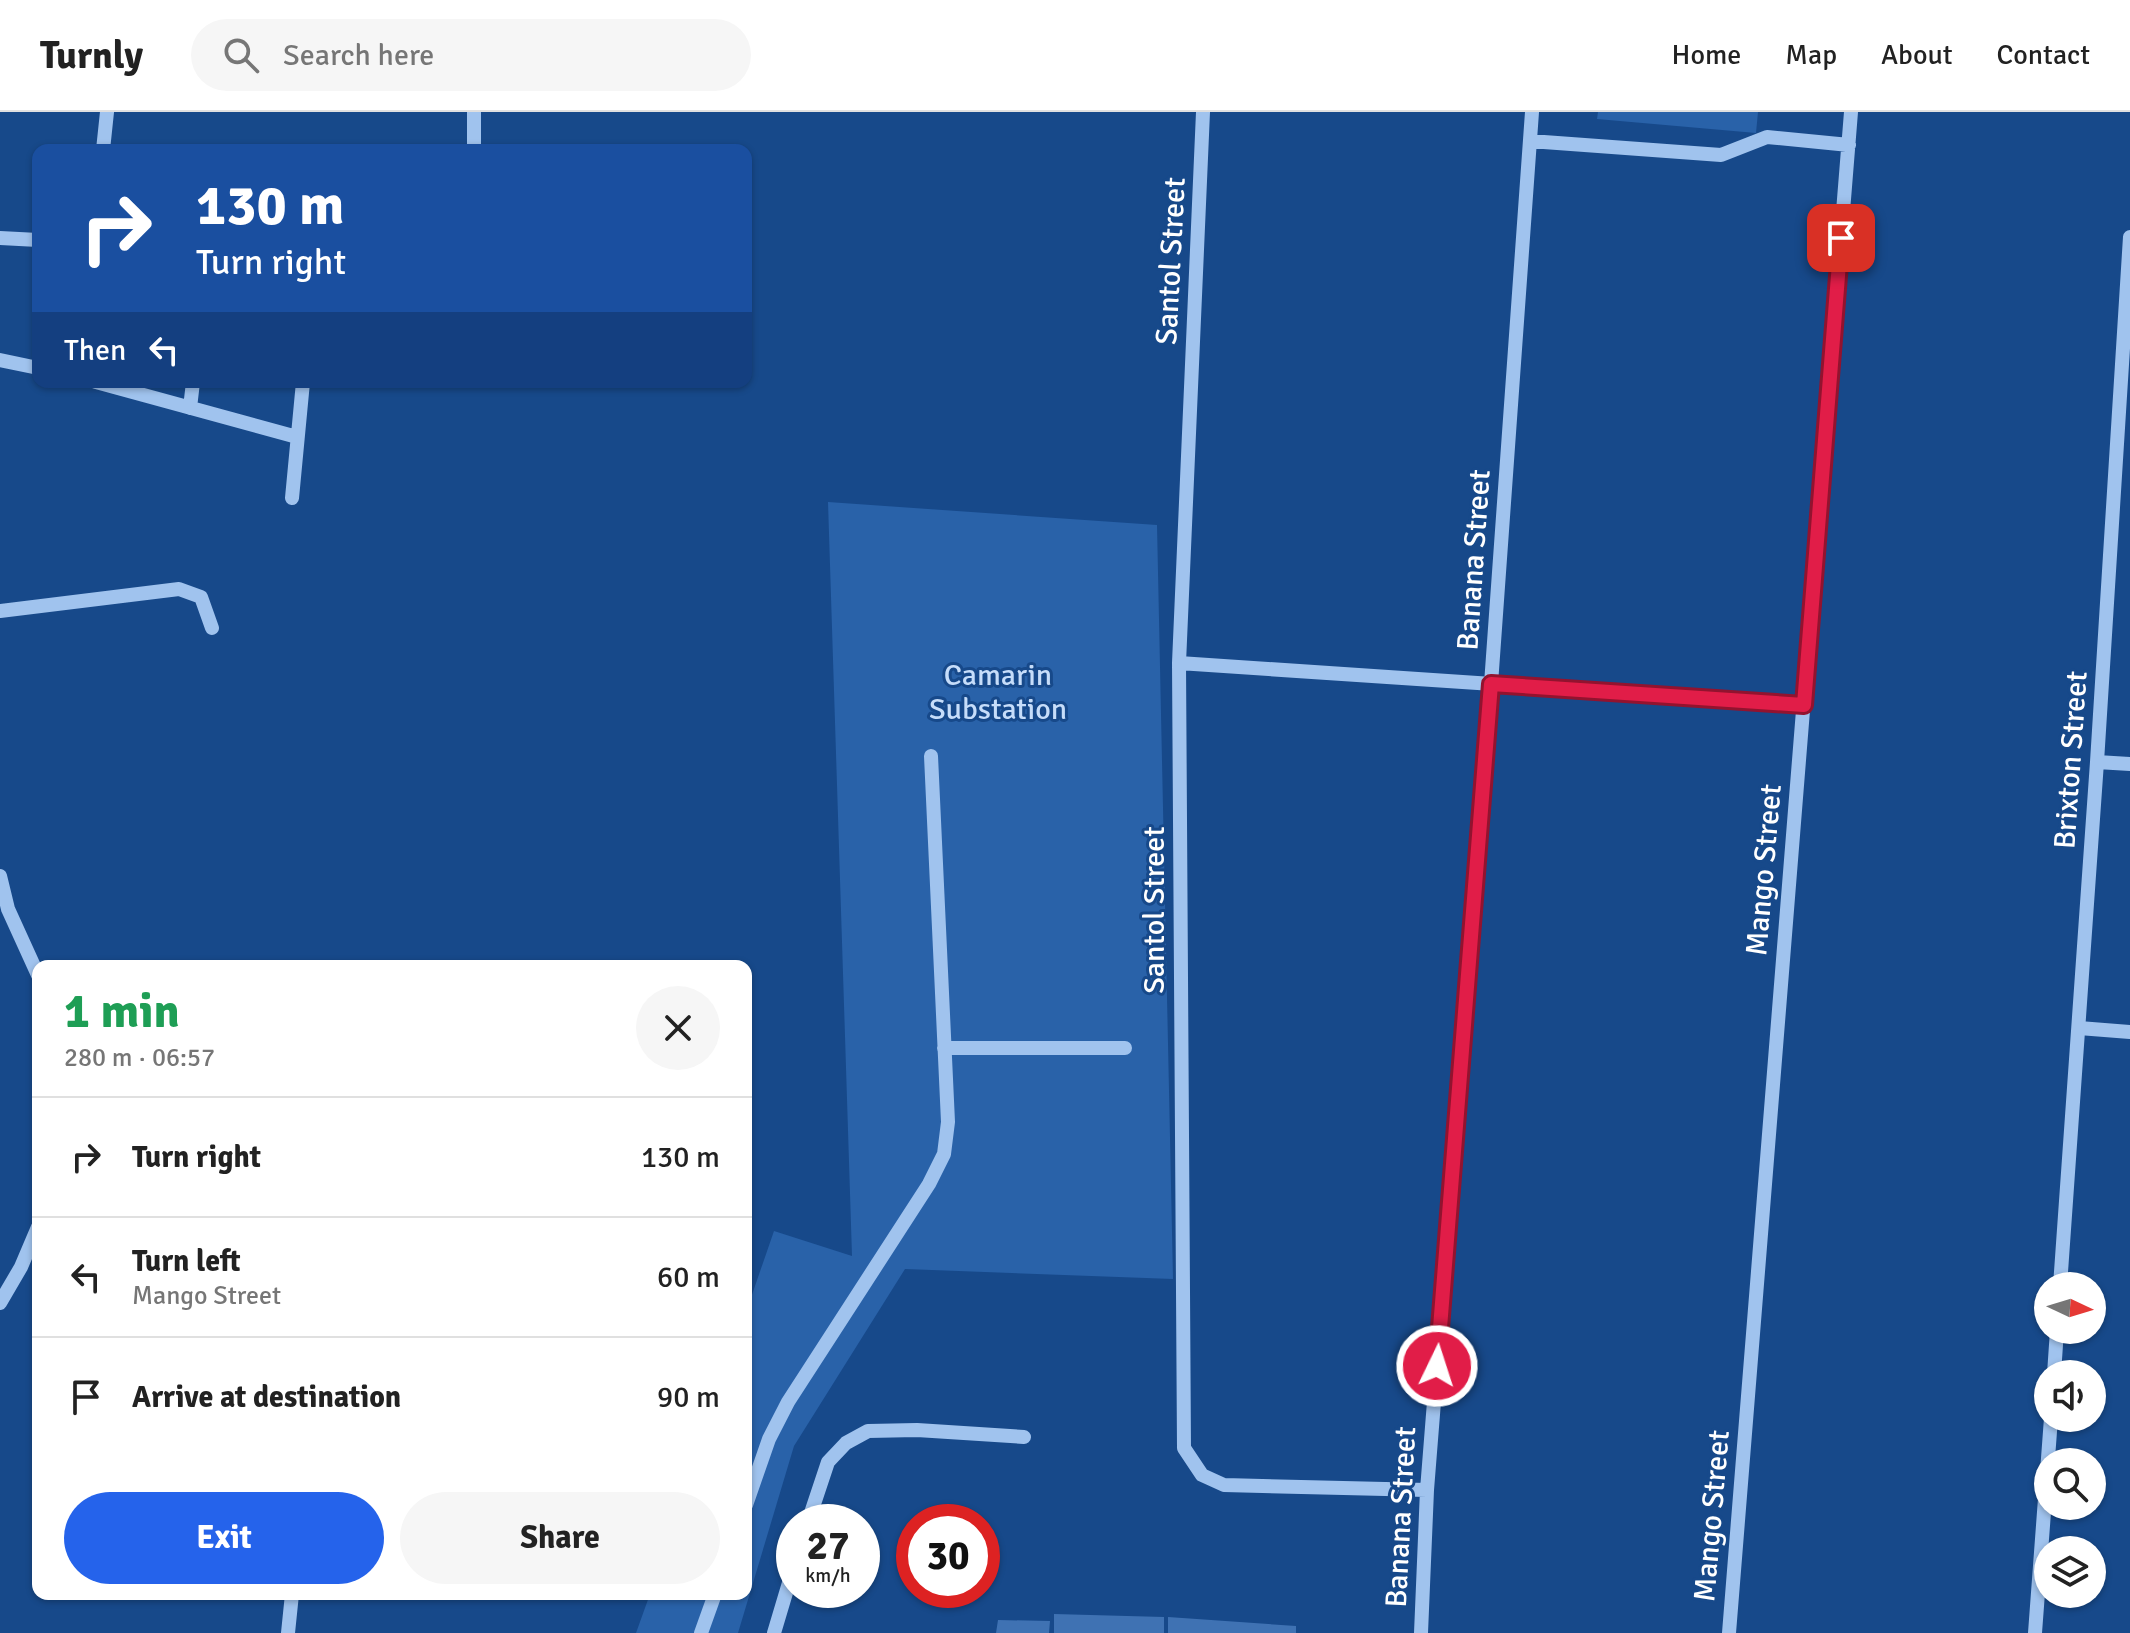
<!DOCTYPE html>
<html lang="en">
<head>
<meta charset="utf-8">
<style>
	body { margin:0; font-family:Signika,sans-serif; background:#f6f6f6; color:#222; height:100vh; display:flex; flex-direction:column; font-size:30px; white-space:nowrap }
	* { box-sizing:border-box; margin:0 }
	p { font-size:26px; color:#767676 }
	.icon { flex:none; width:44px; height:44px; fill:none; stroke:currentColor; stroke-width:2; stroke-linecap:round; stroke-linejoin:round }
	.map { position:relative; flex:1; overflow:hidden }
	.panel { position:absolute; left:32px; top:848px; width:720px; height:640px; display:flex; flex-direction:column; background:#fff; border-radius:16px; box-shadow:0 2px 6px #0004 }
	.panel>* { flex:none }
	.banner { position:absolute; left:32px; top:32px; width:720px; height:244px; border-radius:16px; box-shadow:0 2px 6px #0004; background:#1a4fa0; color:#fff; overflow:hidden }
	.needle { width:52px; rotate:94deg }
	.buttons { position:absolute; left:2034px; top:1160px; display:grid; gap:16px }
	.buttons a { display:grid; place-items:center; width:72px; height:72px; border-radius:50%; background:#fff; box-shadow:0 2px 6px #0004; font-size:40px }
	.speed { position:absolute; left:776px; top:1392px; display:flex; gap:16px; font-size:40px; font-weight:700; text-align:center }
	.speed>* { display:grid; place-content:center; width:104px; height:104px; border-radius:50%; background:#fff; box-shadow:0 2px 6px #0004; line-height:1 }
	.speed small { font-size:20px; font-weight:400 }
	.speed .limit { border:12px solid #d22; background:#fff; color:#111 }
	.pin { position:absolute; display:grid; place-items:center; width:68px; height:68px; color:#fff; margin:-34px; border-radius:16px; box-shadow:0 4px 12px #0006 }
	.me { position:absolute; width:88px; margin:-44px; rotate:4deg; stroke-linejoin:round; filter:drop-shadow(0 0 6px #0008) }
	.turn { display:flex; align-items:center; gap:28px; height:168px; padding:0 32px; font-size:36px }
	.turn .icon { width:104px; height:104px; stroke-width:2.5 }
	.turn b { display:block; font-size:56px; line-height:68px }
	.then { display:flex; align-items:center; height:76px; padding:0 32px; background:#0003; gap:16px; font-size:30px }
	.round { display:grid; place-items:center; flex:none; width:84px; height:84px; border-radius:42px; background:#f6f6f6 }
	.overview { display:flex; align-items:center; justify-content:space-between; height:136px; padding:0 32px }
	h1 { font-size:48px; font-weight:700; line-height:60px; color:#1e9e55 }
	.cta { display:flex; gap:16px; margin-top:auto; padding:16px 32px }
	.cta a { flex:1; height:92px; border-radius:48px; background:#2563eb; color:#fff; font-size:32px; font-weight:700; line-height:92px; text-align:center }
	.cta a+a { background:#f6f6f6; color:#222 }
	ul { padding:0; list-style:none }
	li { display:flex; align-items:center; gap:24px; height:120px; padding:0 32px; border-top:2px solid #e0e0e0 }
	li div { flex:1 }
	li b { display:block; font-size:30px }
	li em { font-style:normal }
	header { display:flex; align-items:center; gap:48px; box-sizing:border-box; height:112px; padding:0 40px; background:#fff; border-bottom:2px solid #e0e0e0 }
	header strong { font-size:38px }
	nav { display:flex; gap:44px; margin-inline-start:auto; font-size:28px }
	.search { width:560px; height:72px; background:#f6f6f6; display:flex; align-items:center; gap:20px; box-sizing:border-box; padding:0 28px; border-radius:44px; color:#767676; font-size:30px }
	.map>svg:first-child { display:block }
</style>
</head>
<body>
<header>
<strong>Turnly</strong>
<div class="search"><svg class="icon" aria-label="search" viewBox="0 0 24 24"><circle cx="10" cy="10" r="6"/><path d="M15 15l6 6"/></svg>Search here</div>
<nav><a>Home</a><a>Map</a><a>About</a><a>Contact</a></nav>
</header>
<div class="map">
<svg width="2130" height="1521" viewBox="0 0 2130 1521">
	<rect width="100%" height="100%" fill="#17498a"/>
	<path fill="#2962a9" d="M1598,0H1758L1756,21L1597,7Z
		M828,390L1157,413L1173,1167L905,1157L794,1334L738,1521H636L650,1482H746V1200L774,1119L852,1144Z"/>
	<path fill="#3f72b3" d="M1054,1502L1164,1505V1521H1054Z
		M1168,1505L1296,1514V1521H1168Z
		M998,1508L1050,1509L1049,1521H996Z"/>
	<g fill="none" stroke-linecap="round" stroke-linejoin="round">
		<path stroke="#a0c3ee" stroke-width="14" d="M1203,0L1179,551L1184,1336L1202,1363L1224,1373L1427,1378
			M1530,29L1721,43L1767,25L1849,33
			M103,38L107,0
			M474,38V0
			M0,126L38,128
			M0,248L38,256
			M96,270L297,325
			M190,296L193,270
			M292,386L303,270
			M0,499L179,477L201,485L212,516
			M1179,551L1804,593
			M2097,650L2130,652
			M0,764L8,797L38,863
			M2079,916L2130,920
			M944,936H1125
			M2060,1174L2097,650L2130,125
			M0,1191L21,1155L38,1115
			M2054,1262L2057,1218
			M746,1393L769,1327L788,1290L929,1072L944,1042L948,1010L931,644
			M808,1410L828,1350L846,1331L868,1319L917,1318L1024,1325
			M288,1521L292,1482
			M701,1521L715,1482
			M774,1521L794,1454
			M1421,1521L1427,1378L1491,572L1532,0
			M1729,1521L1851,0
			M2035,1521L2051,1306"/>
	</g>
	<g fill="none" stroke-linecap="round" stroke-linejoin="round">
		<g stroke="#92132f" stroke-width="20">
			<path id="route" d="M1437,1254L1491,572L1804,593L1841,126"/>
		</g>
		<use href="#route" stroke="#e11d48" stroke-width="14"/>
	</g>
	<g text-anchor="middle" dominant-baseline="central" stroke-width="6" stroke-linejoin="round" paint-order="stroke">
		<g font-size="30" fill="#fff" stroke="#17498a">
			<text transform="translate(1171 149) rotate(-87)">Santol Street</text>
			<text transform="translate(1474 448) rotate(-86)">Banana Street</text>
			<text transform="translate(2071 648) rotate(-86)">Brixton Street</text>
			<text transform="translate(1764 758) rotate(-85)">Mango Street</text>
			<text transform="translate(1154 798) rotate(-90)">Santol Street</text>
			<text transform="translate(1712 1404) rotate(-85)">Mango Street</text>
			<text transform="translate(1401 1405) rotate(-87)">Banana Street</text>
		</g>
		<g font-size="30" fill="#c6ddfa" stroke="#17498a">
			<text x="998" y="563">Camarin<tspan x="998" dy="34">Substation</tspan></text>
		</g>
	</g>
</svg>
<div class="buttons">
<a><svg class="needle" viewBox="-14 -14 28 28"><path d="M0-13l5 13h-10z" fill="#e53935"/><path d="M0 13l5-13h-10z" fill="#767676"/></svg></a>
<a><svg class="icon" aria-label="sound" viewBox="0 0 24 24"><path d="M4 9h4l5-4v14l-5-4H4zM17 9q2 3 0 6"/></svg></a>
<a><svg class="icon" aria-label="search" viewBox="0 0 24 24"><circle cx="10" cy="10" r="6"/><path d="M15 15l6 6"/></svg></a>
<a><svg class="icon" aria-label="layers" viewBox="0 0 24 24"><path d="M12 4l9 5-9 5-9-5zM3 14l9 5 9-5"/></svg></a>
</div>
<div class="speed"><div>27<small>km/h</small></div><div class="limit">30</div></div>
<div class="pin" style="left:1841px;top:126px;background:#d93025"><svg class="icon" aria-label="arrive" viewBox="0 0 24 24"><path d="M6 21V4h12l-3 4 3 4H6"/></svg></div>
<svg class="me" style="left:1437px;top:1254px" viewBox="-20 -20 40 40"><circle r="17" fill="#e11d48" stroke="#fff" stroke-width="3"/><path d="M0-11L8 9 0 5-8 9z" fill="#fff"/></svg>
<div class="banner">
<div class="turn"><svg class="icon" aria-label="right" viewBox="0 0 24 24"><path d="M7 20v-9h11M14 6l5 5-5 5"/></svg><div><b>130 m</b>Turn right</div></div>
<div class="then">Then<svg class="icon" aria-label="left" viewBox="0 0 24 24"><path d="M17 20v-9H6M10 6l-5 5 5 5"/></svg></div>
</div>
<section class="panel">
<div class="overview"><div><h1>1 min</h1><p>280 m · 06:57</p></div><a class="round"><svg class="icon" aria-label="close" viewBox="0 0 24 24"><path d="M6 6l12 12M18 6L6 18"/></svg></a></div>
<ul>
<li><svg class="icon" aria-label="right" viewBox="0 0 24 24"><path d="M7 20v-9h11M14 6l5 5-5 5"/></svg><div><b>Turn right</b></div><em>130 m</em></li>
<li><svg class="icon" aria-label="left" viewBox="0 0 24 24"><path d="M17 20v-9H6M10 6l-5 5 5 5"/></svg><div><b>Turn left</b><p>Mango Street</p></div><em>60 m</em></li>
<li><svg class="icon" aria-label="arrive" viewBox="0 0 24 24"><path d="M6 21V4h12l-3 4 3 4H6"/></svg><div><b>Arrive at destination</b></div><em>90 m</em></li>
</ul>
<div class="cta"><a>Exit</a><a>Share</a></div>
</section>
</div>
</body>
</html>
